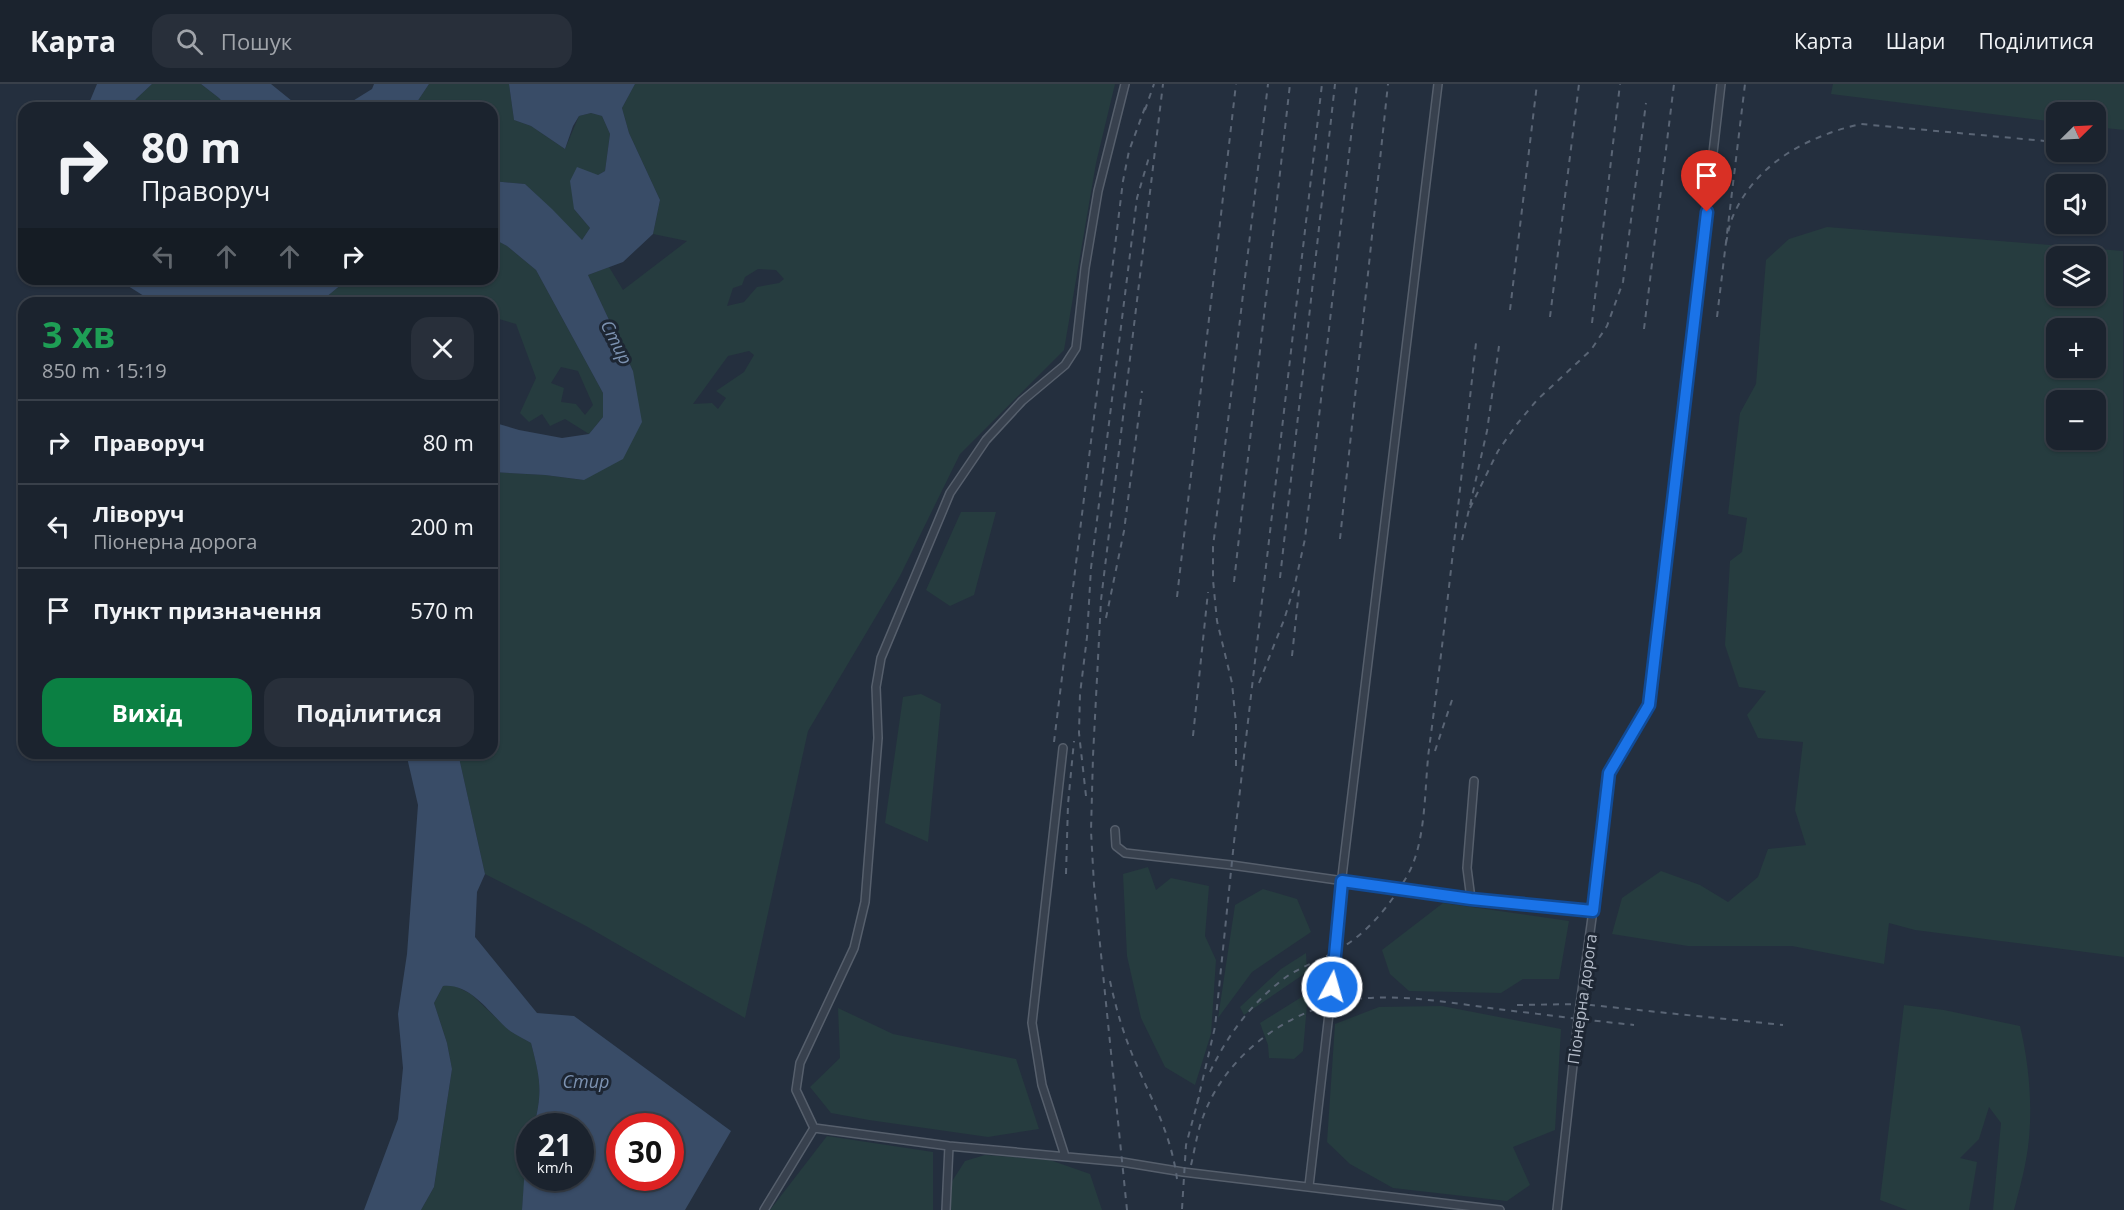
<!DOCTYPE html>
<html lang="uk">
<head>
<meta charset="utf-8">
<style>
	body { margin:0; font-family:"Open Sans",sans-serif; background:#282f3a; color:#f1f3f6; height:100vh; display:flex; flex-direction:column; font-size:22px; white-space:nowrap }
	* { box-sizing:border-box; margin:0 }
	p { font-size:20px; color:#a0a4aa }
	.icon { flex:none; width:33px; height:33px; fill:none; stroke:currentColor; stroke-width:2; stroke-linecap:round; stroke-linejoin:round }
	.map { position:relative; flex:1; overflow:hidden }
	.panel { position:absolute; left:18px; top:213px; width:480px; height:462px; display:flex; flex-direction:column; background:#1b232e; border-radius:18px; box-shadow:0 2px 4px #0004,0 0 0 2px #39404a }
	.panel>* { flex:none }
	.guide { position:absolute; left:18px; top:18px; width:480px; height:183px; border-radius:18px; box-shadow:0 2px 4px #0004,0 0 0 2px #39404a; background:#1b232e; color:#f1f3f6; overflow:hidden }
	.needle { width:39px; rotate:66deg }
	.fabs { position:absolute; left:2046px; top:18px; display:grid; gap:12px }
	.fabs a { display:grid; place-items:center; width:60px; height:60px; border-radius:12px; background:#1b232e; box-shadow:0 2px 4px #0004,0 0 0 2px #39404a; font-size:30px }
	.speed { position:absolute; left:516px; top:1029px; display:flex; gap:12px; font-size:30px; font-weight:700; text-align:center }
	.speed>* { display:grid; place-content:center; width:78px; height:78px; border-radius:50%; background:#1b232e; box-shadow:0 2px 4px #0004,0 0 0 2px #39404a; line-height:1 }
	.speed small { font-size:15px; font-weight:400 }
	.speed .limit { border:9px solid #d22; background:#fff; color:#111 }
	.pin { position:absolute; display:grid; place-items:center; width:51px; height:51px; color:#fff; margin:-62px -26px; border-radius:50% 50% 50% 0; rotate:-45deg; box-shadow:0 0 6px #0007 }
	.pin .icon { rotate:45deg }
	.me { position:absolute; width:66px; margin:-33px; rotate:6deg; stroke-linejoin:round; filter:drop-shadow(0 0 4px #0008) }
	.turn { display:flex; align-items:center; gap:21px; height:126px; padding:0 24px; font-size:27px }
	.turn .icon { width:78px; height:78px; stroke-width:2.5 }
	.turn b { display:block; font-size:42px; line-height:51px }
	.lanes { display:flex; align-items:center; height:57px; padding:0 24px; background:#0003; justify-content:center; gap:30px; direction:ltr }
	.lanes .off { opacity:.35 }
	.round { display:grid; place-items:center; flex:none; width:63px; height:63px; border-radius:18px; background:#282f3a }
	.overview { display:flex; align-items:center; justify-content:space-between; height:102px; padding:0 24px }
	h1 { font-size:36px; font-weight:700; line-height:45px; color:#1e9e55 }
	.button { display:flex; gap:12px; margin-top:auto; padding:12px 24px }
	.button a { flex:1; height:69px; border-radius:18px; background:#0b8043; color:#fff; font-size:24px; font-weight:700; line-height:69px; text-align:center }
	.button a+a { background:#282f3a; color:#f1f3f6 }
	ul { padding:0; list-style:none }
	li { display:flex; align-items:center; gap:18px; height:84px; padding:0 24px; border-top:2px solid #39404a }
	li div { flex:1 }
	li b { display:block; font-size:22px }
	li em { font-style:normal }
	header { display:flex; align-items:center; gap:36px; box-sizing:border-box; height:84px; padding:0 30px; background:#1b232e; border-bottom:2px solid #39404a }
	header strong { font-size:28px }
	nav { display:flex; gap:33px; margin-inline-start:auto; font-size:21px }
	.search { width:420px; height:54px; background:#282f3a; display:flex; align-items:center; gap:15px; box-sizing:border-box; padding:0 21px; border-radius:18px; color:#a0a4aa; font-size:22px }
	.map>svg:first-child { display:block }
</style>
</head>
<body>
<header>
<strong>Карта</strong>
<div class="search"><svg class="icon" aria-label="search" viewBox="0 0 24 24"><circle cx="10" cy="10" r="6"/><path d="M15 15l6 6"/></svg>Пошук</div>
<nav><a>Карта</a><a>Шари</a><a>Поділитися</a></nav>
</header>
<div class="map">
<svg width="2124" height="1126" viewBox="0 0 2124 1126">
	<rect width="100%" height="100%" fill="#242f3e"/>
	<path fill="#263c3f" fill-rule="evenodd" d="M152,0H201L219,14L228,24H131L136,15Z
		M429,0H509L514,36L531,42L565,65L579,32L591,29L602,32L610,50L605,87L598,91L574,125L590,144L582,156L525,100L492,97V24H413Z
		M635,0H1115L1096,79L1064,266L960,370L900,492L808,647L745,934L586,842L485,790L458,669H492V388L545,391L584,396L633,287L588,191L609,183L623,206L687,157L653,150L660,116L629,49L622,24ZM758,185L776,186L784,195L779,199L757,203L744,218L727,222L733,204L742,201L745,193ZM749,267L754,271L744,288L716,307L726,314L718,325L712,319L693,320L728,272Z
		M1833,0H2124V46L2096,43V28H2056V38L1831,10Z
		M1827,143L2123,167L2124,873L1915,846L1889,839L1884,880L1792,862H1688L1612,850L1622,814L1661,787L1700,801L1728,818L1758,793L1768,765L1806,761L1795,726L1803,658L1758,654L1747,631L1766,607L1739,603L1725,561L1730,477L1742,468L1747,434L1728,430L1740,329L1756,300L1766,176L1789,155ZM2096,172V212H2056V172ZM2056,244H2096V284H2056ZM2056,316H2096V356H2056Z
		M492,154L507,162L536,186L603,309V333L589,350L565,335L550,342L542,330L529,338L520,329L536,294L516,240L492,233V219H319L348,195H492ZM561,283L578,287L593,321L585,331L576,320L561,318L564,304L551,299Z
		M961,428H996L974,511L950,522L926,506Z
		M921,610L941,620L928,758L885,739L903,613Z
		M1148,783L1156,806L1171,794L1209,802L1205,852L1216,876L1211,950L1195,1001L1165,983L1141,934L1127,872L1123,790Z
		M1263,805L1297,815L1311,848L1252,888L1218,934L1235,821Z
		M1443,819L1569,837L1559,895H1523L1501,909L1409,907L1390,890L1382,866Z
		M1306,869L1307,888L1244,931L1240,923L1281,885Z
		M453,901L471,910L510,947L531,959C540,994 543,1006 534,1042H530C529,1071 524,1098 522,1126H421L434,1103L452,985L447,959L434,919L443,902Z
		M1308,909L1303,967L1294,975L1269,974L1268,961L1260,939Z
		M1904,921L1944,926L2020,942C2030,984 2034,1034 2026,1076C2023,1093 2018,1110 2014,1126H1993L2001,1039L1989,1023L1979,1055L1960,1074L1977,1078L1969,1126H1907L1880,1116Z
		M1442,922L1561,945L1555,1046L1513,1063L1530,1101L1507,1117L1393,1104L1350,1080L1327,1058L1335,940L1379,923Z
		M838,924L893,950L1016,975L1039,1045L988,1053L869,1036L831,1029L810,1003L840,974Z
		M827,1052L933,1068V1126H770Z
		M985,1071L1050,1076L1090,1090L1102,1126H950L951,1099L965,1077Z"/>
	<path fill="#394c67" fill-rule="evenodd" d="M97,0H152L136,15L131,24H87Z
		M201,0H271L292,17L307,24H228L219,14Z
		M374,0H429L413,24H323L343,23L372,5Z
		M509,0H635L622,24L629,49L660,116L653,150L623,178L588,191L633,287L642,338L623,375L584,396L545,391L492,388V338L519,346L562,354L589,350L603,333V309L536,186L507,162L492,154V97L525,100L552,125L582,156L590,144L574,125L570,97L577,83L598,91L605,87L610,50L602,32L591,29L579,32L573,42L565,65L531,42L514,36Z
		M117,195H229L248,198L252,195H348L319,219H155Z
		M406,669H458L485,790L477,808L475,853L537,929L574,932L731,1047L685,1126H522L524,1097L529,1067L530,1094H580V1042H534C543,1007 540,994 531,959C524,955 516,951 510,947C490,931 472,899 443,902L434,919L447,959L452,985L434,1103L421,1126H364L398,1035L403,984L398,930L407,870L418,721ZM620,1042H670V1094H620Z"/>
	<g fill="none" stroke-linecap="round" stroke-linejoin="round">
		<g stroke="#565f6c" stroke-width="10">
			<path id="minor" d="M1125,0L1098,107L1085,184L1076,264L1065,281L1022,317L986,356L950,409L881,574L876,603L878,654L865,818L854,864L800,979L796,1006L814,1044L949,1062L1122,1078L1183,1088L1500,1126
				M1063,664L1032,939L1042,1001L1065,1072
				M1115,746L1116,762L1125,769L1231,781L1471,815L1593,827
				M1471,815L1467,784L1474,697
				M1309,1102L1330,921L1336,842L1438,0
				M764,1126L814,1044
				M946,1126L949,1062
				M1557,1126L1578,936L1597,797L1609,689L1649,621L1721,0"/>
		</g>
		<use href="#minor" stroke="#38414e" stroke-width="7"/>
		<path stroke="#5a6575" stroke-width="2" stroke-dasharray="6 6" stroke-linecap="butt" d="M1145,26L1154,0
			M1726,159C1728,150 1729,141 1733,132C1756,79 1808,52 1861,40L2056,58
			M1510,226L1537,0
			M1550,233L1579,0
			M1717,233L1745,0
			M1592,239L1620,0
			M1644,245L1674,0
			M1470,424L1498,367L1517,340L1537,316L1591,266L1607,242L1623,198L1646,19
			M1340,455L1388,0
			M1462,456L1487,347L1499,262
			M1280,494L1335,0
			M1234,498L1290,0
			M1177,513L1236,0
			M1106,534L1124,447L1142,307
			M1292,572L1299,506
			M1259,599L1284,536L1295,500L1305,455L1357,0
			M1193,652L1208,508
			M1054,658L1123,97L1129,67L1147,18
			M1435,667L1452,616
			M1236,682V640L1232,599L1217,537L1213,496V463L1268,0
			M1086,712L1079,649L1080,610L1087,553L1091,484L1137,114L1149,73
			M1066,790L1068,720L1074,657
			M1110,897C1116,925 1124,952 1135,977C1153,1019 1171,1050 1177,1095
			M1517,921L1581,920L1783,941
			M1210,988C1227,952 1250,921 1282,896C1297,884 1317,878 1334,868C1365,852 1388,824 1406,794C1427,759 1424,705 1429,665C1447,530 1461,395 1476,259
			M1197,1020L1215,943L1234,758L1322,0
			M1191,1081C1195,1065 1197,1048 1203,1033C1225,972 1286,927 1349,916C1395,909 1445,918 1490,924C1538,930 1586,936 1634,941
			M1182,1125L1186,1061L1199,1013
			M1127,1126L1094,801L1091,747L1093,672L1101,516L1163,0"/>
	</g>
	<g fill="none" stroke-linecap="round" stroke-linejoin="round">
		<g stroke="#114b97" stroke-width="15">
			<path id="route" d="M1332,903L1342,797L1471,815L1593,827L1609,689L1649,621L1707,128"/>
		</g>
		<use href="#route" stroke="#1a73e8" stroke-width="10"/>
	</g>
	<g text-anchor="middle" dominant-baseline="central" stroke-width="6" stroke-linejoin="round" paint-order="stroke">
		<g font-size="16" fill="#b4bcc9" stroke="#1d2633">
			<text transform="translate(1582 915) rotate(-82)">Піонерна дорога</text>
		</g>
		<g font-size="18" font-style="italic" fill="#7c92b1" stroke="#1d2633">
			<text transform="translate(617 258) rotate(63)">Стир</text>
			<text x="586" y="997">Стир</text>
		</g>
	</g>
</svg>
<div class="fabs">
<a><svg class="needle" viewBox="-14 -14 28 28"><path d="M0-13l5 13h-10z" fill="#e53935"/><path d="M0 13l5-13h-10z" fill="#a0a4aa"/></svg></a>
<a><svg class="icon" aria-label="sound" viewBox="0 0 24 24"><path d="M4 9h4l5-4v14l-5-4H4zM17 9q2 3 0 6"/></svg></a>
<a><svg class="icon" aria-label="layers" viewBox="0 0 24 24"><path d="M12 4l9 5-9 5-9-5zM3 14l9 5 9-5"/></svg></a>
<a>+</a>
<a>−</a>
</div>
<div class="speed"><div>21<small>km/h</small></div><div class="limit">30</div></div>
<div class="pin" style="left:1707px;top:128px;background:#d93025"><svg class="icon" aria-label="arrive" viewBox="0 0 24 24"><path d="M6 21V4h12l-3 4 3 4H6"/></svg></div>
<svg class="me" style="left:1332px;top:903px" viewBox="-20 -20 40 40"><circle r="17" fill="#1a73e8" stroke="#fff" stroke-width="3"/><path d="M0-11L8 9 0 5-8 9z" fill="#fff"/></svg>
<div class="guide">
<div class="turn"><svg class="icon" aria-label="right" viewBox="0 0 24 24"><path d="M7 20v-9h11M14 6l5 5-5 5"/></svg><div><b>80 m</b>Праворуч</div></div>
<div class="lanes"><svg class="icon off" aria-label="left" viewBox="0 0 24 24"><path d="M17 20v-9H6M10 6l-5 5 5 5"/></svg><svg class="icon off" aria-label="ahead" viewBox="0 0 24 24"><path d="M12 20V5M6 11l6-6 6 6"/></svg><svg class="icon off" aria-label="ahead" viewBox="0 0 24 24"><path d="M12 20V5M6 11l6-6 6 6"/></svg><svg class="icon" aria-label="right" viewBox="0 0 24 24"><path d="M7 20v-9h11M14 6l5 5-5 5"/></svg></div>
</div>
<section class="panel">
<div class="overview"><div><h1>3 хв</h1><p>850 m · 15:19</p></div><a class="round"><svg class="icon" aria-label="close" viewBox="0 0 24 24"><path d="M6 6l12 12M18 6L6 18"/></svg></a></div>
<ul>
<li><svg class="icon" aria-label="right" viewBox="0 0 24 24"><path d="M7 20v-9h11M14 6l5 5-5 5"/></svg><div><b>Праворуч</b></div><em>80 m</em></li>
<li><svg class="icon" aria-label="left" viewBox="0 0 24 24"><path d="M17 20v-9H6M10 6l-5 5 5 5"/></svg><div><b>Ліворуч</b><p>Піонерна дорога</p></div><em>200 m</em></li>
<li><svg class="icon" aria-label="arrive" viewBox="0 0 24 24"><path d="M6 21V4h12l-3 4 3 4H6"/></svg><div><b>Пункт призначення</b></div><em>570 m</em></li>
</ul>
<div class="button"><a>Вихід</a><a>Поділитися</a></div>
</section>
</div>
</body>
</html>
